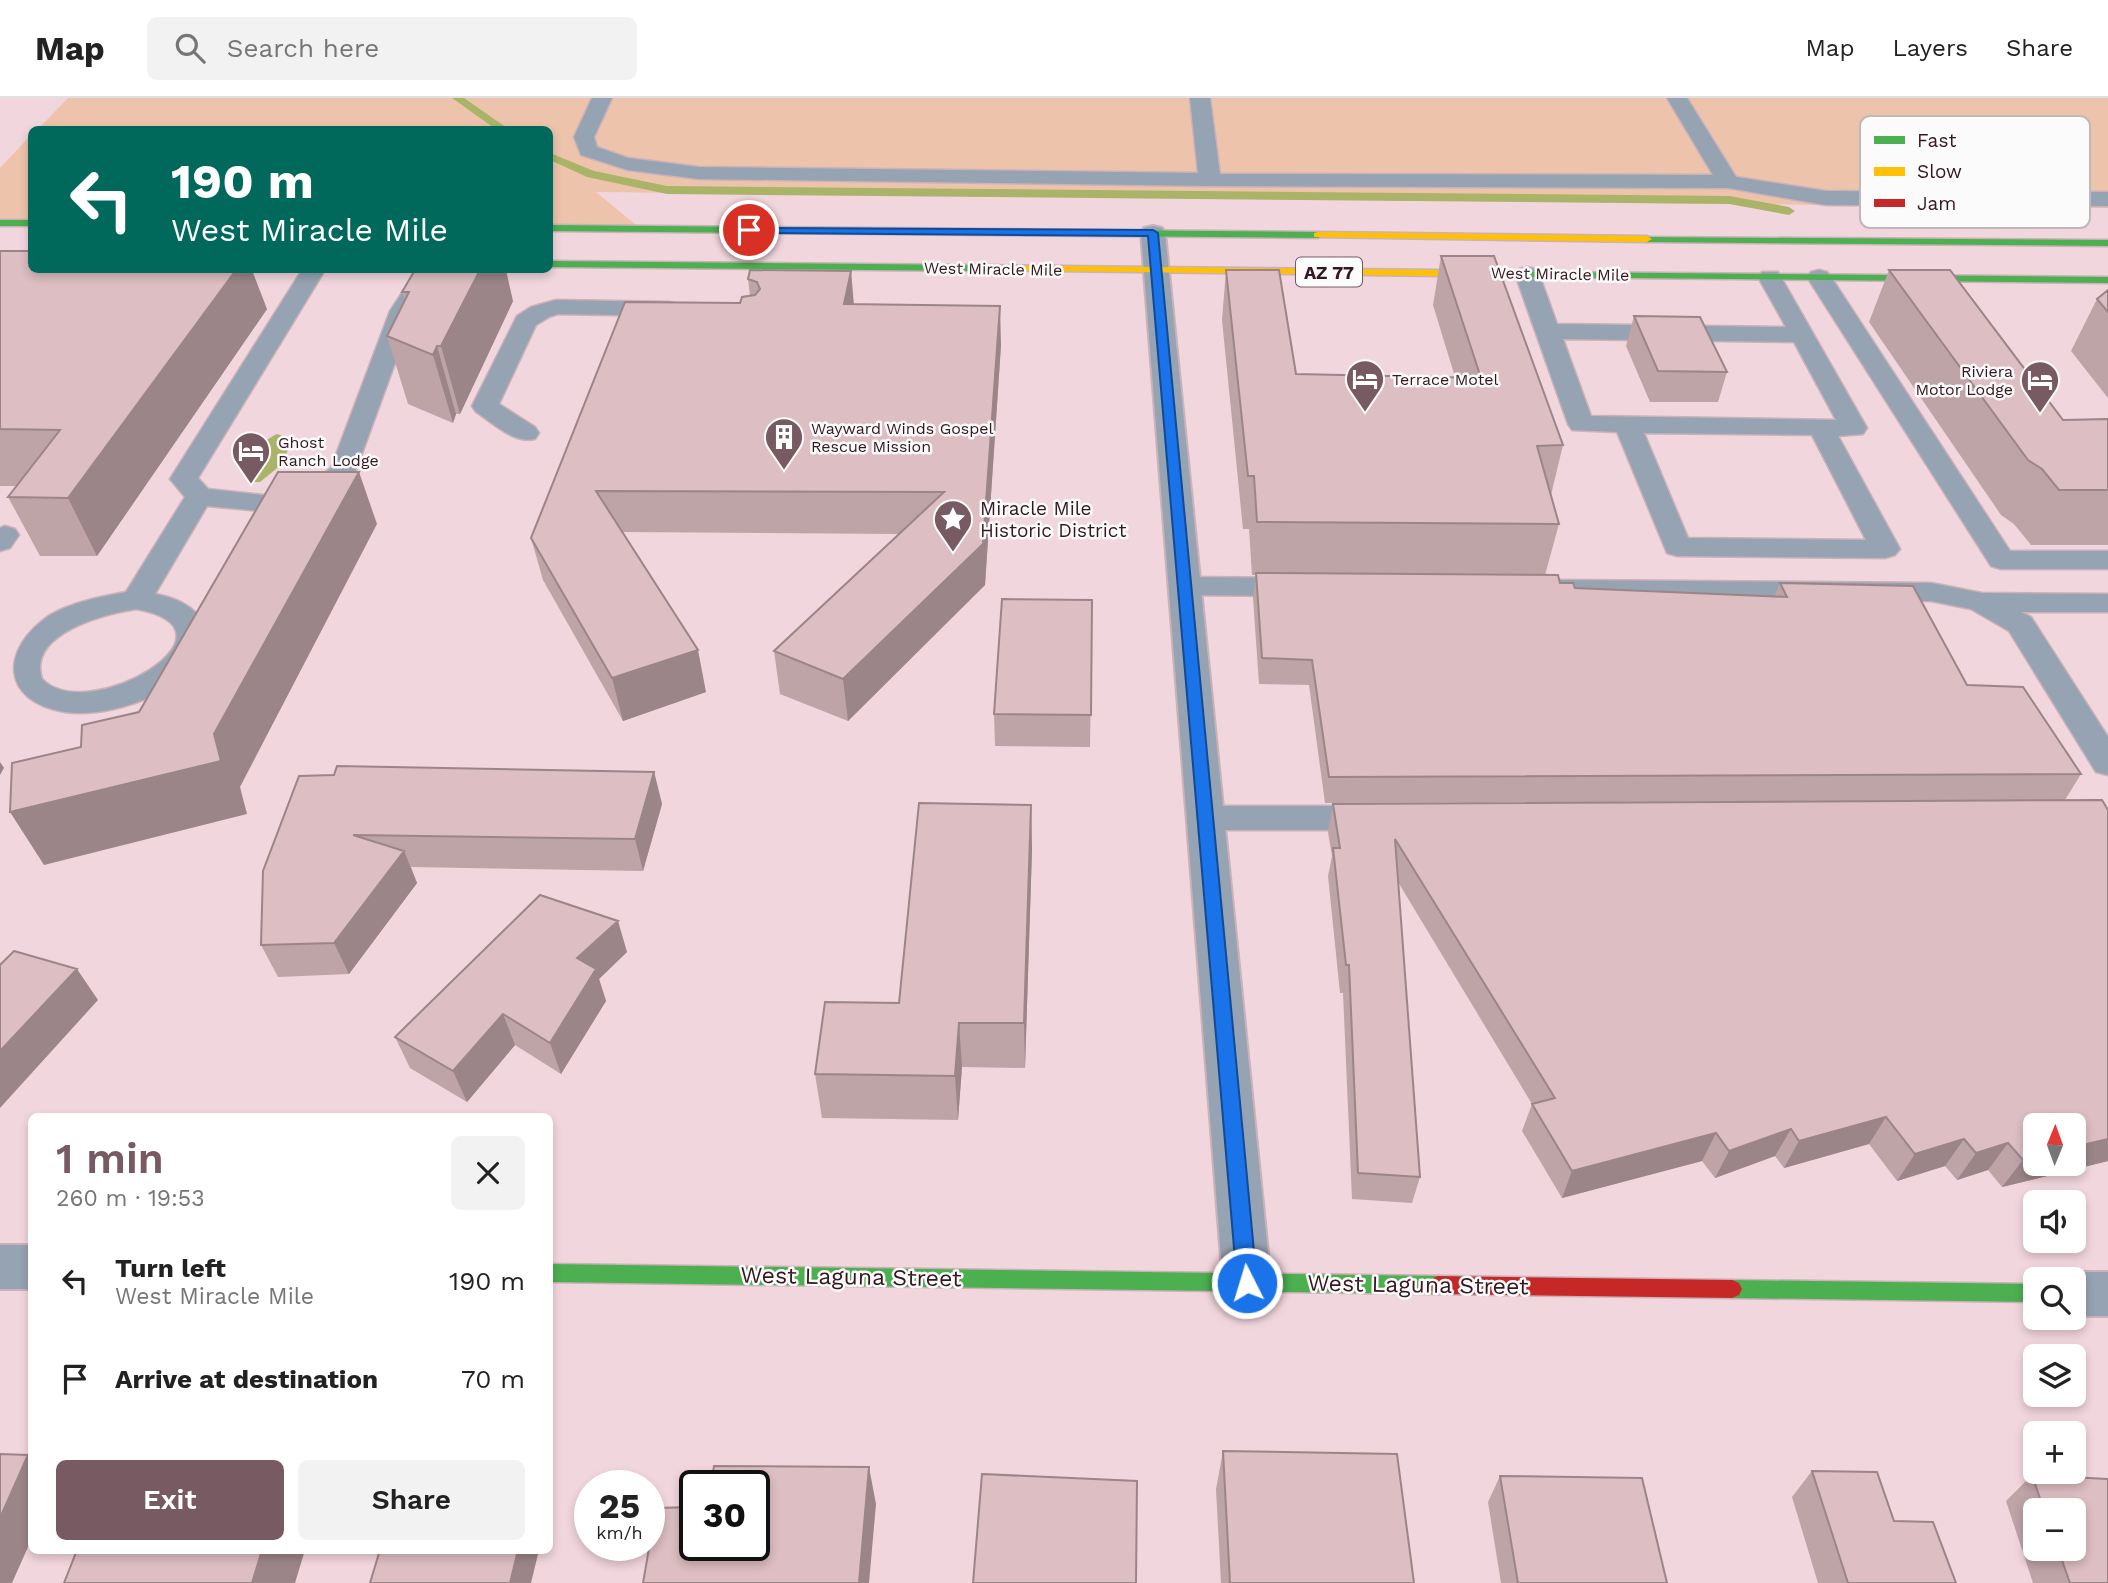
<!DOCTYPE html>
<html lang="en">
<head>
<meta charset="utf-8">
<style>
	body { margin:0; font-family:"Work Sans",sans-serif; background:#f2f2f2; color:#222; height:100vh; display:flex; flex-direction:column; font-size:26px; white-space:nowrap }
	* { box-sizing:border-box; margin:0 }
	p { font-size:23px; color:#767676 }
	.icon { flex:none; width:38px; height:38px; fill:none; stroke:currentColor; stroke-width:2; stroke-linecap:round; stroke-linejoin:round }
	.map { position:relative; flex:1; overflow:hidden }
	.drawer { position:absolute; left:28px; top:1015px; width:525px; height:441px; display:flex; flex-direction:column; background:#fff; border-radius:10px; box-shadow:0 4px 10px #0003 }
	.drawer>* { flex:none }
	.top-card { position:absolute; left:28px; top:28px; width:525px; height:147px; border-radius:10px; box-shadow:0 4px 10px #0003; background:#00695c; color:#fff; overflow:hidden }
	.needle { width:46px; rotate:1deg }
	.buttons { position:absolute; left:2023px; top:1015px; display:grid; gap:14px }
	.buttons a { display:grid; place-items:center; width:63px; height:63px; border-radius:10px; background:#fff; box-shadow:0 4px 10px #0003; font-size:35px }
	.speed { position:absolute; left:574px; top:1372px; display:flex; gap:14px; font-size:35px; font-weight:700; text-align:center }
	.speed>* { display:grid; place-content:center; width:91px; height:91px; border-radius:50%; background:#fff; box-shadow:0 4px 10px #0003; line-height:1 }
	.speed small { font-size:18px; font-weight:400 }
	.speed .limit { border:4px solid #111; border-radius:10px; background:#fff; color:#111 }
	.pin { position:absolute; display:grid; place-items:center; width:60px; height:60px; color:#fff; margin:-30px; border:4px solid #fff; border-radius:50%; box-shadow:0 2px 7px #0007 }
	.me { position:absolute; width:77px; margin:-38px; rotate:355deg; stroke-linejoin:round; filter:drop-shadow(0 0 5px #0008) }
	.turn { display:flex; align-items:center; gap:24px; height:147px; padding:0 28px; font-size:32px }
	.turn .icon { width:91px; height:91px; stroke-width:2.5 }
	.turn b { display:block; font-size:49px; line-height:60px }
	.round { display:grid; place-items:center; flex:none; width:74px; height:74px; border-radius:10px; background:#f2f2f2 }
	.summary { display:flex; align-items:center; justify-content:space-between; height:119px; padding:0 28px }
	h1 { font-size:42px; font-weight:600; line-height:52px; color:#775a62 }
	.primary-button { display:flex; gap:14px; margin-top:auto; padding:14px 28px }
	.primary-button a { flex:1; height:80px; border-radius:10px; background:#775a62; color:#fff; font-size:28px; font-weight:600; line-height:80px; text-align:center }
	.primary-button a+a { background:#f2f2f2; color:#222 }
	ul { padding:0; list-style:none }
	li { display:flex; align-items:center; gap:21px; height:98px; padding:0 28px }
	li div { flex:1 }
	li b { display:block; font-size:26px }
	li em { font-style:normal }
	header { display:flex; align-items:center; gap:42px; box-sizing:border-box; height:98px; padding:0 35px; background:#fff; border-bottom:2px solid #e0e0e0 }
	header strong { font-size:33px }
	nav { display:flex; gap:38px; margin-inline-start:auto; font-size:24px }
	.search { width:490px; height:63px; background:#f2f2f2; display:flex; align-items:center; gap:18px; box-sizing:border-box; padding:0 24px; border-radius:10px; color:#767676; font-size:26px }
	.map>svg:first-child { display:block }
</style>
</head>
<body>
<header>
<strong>Map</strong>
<div class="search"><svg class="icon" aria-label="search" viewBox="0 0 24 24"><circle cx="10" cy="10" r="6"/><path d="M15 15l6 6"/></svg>Search here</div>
<nav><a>Map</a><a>Layers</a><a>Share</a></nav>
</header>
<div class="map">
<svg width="2108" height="1485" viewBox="0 0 2108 1485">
	<rect width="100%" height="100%" fill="#f2d6dd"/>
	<path fill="#eec3ab" d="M68,0H2108V110L596,94L641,131L550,130V32H37Z
		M31,37V125H0V70Z"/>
	<path fill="#a9b469" d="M277,336L286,339L291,346L281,367L260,384H250L245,375C251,356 259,345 277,336Z"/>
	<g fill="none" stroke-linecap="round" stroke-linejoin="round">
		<path fill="#a9b469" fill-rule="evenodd" d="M452,0H464L510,32H497Z
			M550,55L594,73L667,88L1729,98L1789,109L1795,113L1789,117L1729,106L667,96L587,79L550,62Z"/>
		<g stroke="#cab2b8" stroke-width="3">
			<path id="lane" d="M592,0H612L594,39L597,49L628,60L699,69L1198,75L1190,0H1210L1220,76L1713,77L1667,0H1687L1736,79L1826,93L2108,94V108L1826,107L1728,90L1210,88L699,81L628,72L581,57L574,39Z
				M1527,169L1535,171L1539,176L1557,226L1786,229L1758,179L1762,174H1778L1867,330L1863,336L1838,338L1900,451L1895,457L1885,460L1677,458L1667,455L1617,334L1572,332L1568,326L1515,176L1519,171ZM1563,241L1794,244L1836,322L1591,318ZM1644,335L1812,337L1866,442L1688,440Z
				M302,172H325L198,380L208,391L271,398L309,387L331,370L390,213L417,172H439L414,213L353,380L329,399L272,414L207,408L155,496C212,506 226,550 176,585C146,605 101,619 65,614C0,603 0,551 50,517C73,504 100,499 126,494L185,399L170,381ZM136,511C252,532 88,629 42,581C27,535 105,516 136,511Z
				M1819,172L1827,174L1831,179L2010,453H2108V471H2001L1991,468L1807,179L1811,174Z
				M556,202L669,204L678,206L681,211L678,216L669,218L558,216L549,219L536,227L499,306L535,329L539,335L535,341C514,346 493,325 476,314L472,308L517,218L531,209Z
				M5,428L15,431L19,437L10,450L0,453V430Z
				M1185,479L1300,480L1311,483L1315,489L1311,495L1300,498L1185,497L1174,494L1170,488L1174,482Z
				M1559,482L1931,485L1982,495L2108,496V514H2021L2031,519L2108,639V677L2096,674L2009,533L1971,511L1931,503L1559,500L1548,497L1544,491L1548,485Z
				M1206,708H1377L1389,711L1394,720L1389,729L1377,732H1206L1194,729L1189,720L1194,711Z"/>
		</g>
		<g stroke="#cab2b8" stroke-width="4">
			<path id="street" d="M1153,128L1162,130L1165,135L1271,1185L1264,1200L1247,1207L1230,1200L1223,1185L1141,135L1144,130Z
				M0,1147H32V1191H0Z
				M2074,1174H2108V1218H2074V1181H2056Z"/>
		</g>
		<g stroke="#cab2b8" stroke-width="3">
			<path id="fast" d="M0,122H32V128H0Z
				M550,127L1318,134L1323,137L1318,140L550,133Z
				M1643,139L2108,142V148L1647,144L1642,141Z
				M550,163L976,167L981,170L976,173L550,169Z
				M1435,173L2108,179V185L1439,178L1435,177Z
				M550,1166L1438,1178L1445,1181L1448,1187L1445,1193L1438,1196L550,1184Z
				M1732,1182L2035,1186V1204L1732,1200L1725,1197L1722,1191L1725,1185Z"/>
		</g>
		<g stroke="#cab2b8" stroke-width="3">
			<path id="slow" d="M1318,134L1647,138L1652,141L1647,144L1314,139V135Z
				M976,167L1439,172L1444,175L1439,178L972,172L971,170Z"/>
		</g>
		<g stroke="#cab2b8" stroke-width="3">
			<path id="jam" d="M1438,1178L1732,1182L1739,1185L1742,1191L1739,1197L1732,1200L1438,1196L1431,1193L1428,1187L1431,1181Z"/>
		</g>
		<use href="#lane" fill="#96a3b2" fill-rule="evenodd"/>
		<use href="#street" fill="#96a3b2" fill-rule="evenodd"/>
		<use href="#fast" fill="#4caf50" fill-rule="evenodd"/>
		<use href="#slow" fill="#ffc107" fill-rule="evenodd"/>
		<use href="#jam" fill="#c62828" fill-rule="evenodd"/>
	</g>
	<path fill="#bea3a7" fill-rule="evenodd" d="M0,153L267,211L97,458H40L8,399L17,388H0Z
		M1441,158L1563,347L1551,397L1559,426L1545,477L1560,485L1575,490L1774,499L1780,485L1967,587L2081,676L2065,702L1325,705L1309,587L1259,586L1253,500L1256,477H1252L1249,431H1243L1222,222L1226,172L1296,276L1455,279L1433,207Z
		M1889,172L2063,322L2108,321V447H2031L2014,426L2001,417L1869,224Z
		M851,173L854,206L1001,247L985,487L848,623L780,596L774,553L900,436L623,434L706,594L623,623L543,482L531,440L740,205L750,198L748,181Z
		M2108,192V300L2071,253L2097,201Z
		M402,194L513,203L460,316H456L453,325L408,306L387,238L405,203Z
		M1634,218L1727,274L1718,304H1650L1626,248Z
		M1092,502L1090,649L995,648L994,616Z
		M654,674L662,706L643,773L411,769L417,785L349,876L278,879L261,847L299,678Z
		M1333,706L2108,1063L2002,1089L1988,1072L1957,1082L1945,1068L1897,1083L1869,1046L1784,1070L1775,1058L1715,1080L1702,1063L1562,1100L1522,1033L1532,1006L1398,784L1420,1079L1412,1105L1352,1101L1343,895H1340L1328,778L1332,758L1328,734Z
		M1031,707L1032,752L1025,970L962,969L958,1022L822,1020L815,976L899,905Z
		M627,854L599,881L606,903L561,976L515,947L467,1004L410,970L395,939Z
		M1223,1353L1414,1485H1221L1216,1391Z
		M1812,1373L1894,1423L1956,1485H1818L1792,1399Z
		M2032,1377L2108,1381V1485H2033L2006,1403ZM2035,1412H2074V1451H2035Z
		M1500,1378L1667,1485H1501L1488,1404Z"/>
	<path fill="#9b8588" d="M236,172H252L267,211L97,458L68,400Z
		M480,172H506L513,203L460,316L441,248Z
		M851,173L854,212L844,206Z
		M1000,208L1001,247L985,487L848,623L843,581L983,446Z
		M437,248L456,316L453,325L433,257Z
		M359,374L377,426L240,689L247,716L44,767L10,714L214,636Z
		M698,552L706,594L623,623L612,580Z
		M0,664L4,670L0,677Z
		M654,674L662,706L643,773L635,741Z
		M1031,707L1032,752L1025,970L1024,925Z
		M404,753L417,785L349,876L334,845Z
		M618,823L627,854L599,881L606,903L561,976L550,945L577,860Z
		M77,871L98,902L0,1010V953Z
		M503,916L515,947L467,1004L453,973Z
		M959,925L962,969L958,1022L955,978Z
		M1886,1019L1869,1046L1784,1070L1799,1043Z
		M1791,1031L1775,1058L1715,1080L1729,1053Z
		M1716,1035L1702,1063L1562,1100L1572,1073Z
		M1964,1041L1945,1068L1897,1083L1915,1056Z
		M2108,1041V1063L2002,1089L2023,1062L2035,1059V1066H2074V1049Z
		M2008,1045L1988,1072L1957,1082L1976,1055Z
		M28,1357L32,1360V1440L12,1485H0V1420Z
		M869,1369L876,1406L869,1485H859Z
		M262,1452H305L295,1485H252Z
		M518,1452H539L531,1485H510Z"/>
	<path fill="#ddbec2" stroke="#9b8588" stroke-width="2" d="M0,153H32V172H236L68,400L8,399L60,332L0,331Z
		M1441,158H1494L1563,347L1537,348L1559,426L1257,424L1254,378H1248L1226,172H1279L1296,276L1481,280Z
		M415,172H480L441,248H437L433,257L387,238L409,194H402Z
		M750,172L851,173L844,206L1000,208L983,446L843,581L774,553L944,394L596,393L698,552L612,580L531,440L625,204L740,205L742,199L755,197L760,191L757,184L748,181Z
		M1889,172H1950L2063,322L2108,321V392H2059L2042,371L2028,362Z
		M2108,192V214L2097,201Z
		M1634,218L1700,219L1727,274L1658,273Z
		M278,374H359L214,636L221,663L10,714L12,665L81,649L82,627L139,614Z
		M1256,475L1558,477L1560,485H1573L1575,490L1787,499L1780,485L1913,488L1967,587L2023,589L2081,676L1329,679L1312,562L1262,560Z
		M1002,501L1092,502L1091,617L994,616Z
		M337,668L654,674L635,741L353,737L404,753L334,845L261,847L263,773L299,678L334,677Z
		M2102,702L2108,712V1041L2074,1049V1027H2035V1059L2023,1062L2008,1045L1976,1055L1964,1041L1915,1056L1886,1019L1799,1043L1791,1031L1729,1053L1716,1035L1572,1073L1532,1006L1555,1000L1395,741L1420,1079L1358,1075L1349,867H1346L1333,750H1340L1333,706Z
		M919,705L1031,707L1024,925H959L955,978L815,976L825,904L899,905Z
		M540,797L618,823L577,860L596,871L550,945L503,916L453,973L395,939Z
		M14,853L77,871L0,953V867Z
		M1223,1353L1397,1356L1414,1485H1230Z
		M0,1356L28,1357L0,1420Z
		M714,1368L869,1369L859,1485H643L656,1410L695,1409V1447H754V1388H711Z
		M1812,1373L1877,1374L1894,1423L1933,1424L1956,1485H1848Z
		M982,1376L1137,1383L1136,1485H973Z
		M2032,1377L2108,1381V1485H2070L2058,1451H2074V1412H2044Z
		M1500,1378L1642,1380L1667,1485H1518Z
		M77,1452H262L252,1485H64Z
		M380,1452H518L510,1485H370Z"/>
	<path fill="#1a73e8" stroke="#114b97" stroke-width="2" d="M745,130L1153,132L1158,135L1257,1185L1254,1191L1247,1194L1240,1191L1237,1185L1148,138L749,135L744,132Z"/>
	<defs>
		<g id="hotel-pin" transform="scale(2.0125)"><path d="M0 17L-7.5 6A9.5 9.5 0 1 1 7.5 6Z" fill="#775a62" stroke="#fbfbfb"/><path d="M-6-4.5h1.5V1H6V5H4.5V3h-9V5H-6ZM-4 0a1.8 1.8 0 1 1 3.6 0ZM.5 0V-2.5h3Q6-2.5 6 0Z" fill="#fff"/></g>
		<g id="building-pin" transform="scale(2.0125)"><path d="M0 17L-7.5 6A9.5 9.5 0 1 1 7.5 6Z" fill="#775a62" stroke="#fbfbfb"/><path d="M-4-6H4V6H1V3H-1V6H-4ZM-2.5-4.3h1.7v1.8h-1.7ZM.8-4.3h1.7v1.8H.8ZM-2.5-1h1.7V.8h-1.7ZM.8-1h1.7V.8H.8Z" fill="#fff"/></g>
		<g id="sight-pin" transform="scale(2.0125)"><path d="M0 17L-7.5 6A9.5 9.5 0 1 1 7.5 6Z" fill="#775a62" stroke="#fbfbfb"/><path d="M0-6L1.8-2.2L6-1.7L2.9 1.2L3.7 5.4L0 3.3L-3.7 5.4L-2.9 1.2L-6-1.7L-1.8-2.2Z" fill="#fff"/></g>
	</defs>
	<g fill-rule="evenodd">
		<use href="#hotel-pin" x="1365" y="281"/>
		<use href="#hotel-pin" x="2040" y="282"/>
		<use href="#building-pin" x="784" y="339"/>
		<use href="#hotel-pin" x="251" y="353"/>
		<use href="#sight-pin" x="953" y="421"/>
	</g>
	<g text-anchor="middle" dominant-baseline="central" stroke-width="5" stroke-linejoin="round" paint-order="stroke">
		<g font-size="16" fill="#351720" stroke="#fbfbfb">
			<text transform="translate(993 171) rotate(1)">West Miracle Mile</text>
			<text transform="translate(1560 176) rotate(1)">West Miracle Mile</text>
		</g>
		<g font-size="16" fill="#351720" stroke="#fbfbfb" text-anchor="start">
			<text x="2013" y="273" text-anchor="end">Riviera<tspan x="2013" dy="18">Motor Lodge</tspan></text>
			<text x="1392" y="281">Terrace Motel</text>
			<text x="811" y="330">Wayward Winds Gospel<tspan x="811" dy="18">Rescue Mission</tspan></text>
			<text x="278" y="344">Ghost<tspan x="278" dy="18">Ranch Lodge</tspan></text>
		</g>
		<rect fill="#fbfbfb" stroke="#705b62" stroke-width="2" x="1296" y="159.5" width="66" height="29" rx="5"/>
		<g font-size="18" font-weight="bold" fill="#351720">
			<text x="1329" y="174">AZ 77</text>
		</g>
		<g font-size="19" fill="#351720" stroke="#fbfbfb" text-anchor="start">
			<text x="980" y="410">Miracle Mile<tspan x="980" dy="22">Historic District</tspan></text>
		</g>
		<g font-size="23" fill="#351720" stroke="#fbfbfb">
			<text transform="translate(851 1179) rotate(1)">West Laguna Street</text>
			<text transform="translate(1418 1187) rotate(1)">West Laguna Street</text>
		</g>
	</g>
	<rect x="1860" y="18" width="230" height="112" rx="10" fill="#fbfbfb" stroke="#c0b7b9" stroke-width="2"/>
	<rect x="1874" y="38" width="31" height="8" fill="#4caf50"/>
	<rect x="1874" y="69" width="31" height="9" fill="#ffc107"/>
	<rect x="1874" y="101" width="31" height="8" fill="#c62828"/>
	<g font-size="19" fill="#351720">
		<text x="1917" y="49">Fast</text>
		<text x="1917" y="80">Slow</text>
		<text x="1917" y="112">Jam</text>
	</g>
</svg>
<div class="buttons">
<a><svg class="needle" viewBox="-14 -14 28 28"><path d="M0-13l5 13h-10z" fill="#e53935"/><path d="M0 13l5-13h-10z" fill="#767676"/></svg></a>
<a><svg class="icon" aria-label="sound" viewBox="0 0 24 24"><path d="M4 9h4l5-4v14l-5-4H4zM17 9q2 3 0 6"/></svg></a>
<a><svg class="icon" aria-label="search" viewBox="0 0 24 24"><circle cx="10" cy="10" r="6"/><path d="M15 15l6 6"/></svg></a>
<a><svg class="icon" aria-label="layers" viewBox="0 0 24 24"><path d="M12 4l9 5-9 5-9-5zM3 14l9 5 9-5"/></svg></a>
<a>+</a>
<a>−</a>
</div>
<div class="speed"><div>25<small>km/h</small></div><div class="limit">30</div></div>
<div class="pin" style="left:749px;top:132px;background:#d93025"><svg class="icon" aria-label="arrive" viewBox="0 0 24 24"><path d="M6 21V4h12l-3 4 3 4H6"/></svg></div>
<svg class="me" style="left:1247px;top:1185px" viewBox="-20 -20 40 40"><circle r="17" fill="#1a73e8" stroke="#fff" stroke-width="3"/><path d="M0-11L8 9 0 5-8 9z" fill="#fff"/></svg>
<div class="top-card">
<div class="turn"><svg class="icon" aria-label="left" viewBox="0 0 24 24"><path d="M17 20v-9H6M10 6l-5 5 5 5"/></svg><div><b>190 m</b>West Miracle Mile</div></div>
</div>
<section class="drawer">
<div class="summary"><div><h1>1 min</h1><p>260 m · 19:53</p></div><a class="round"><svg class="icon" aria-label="close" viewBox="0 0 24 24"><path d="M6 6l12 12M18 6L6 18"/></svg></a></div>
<ul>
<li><svg class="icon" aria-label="left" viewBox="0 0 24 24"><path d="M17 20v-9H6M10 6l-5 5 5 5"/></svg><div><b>Turn left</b><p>West Miracle Mile</p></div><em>190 m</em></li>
<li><svg class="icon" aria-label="arrive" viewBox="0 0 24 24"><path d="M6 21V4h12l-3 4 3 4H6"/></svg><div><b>Arrive at destination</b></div><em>70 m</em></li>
</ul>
<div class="primary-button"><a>Exit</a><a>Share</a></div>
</section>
</div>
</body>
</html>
